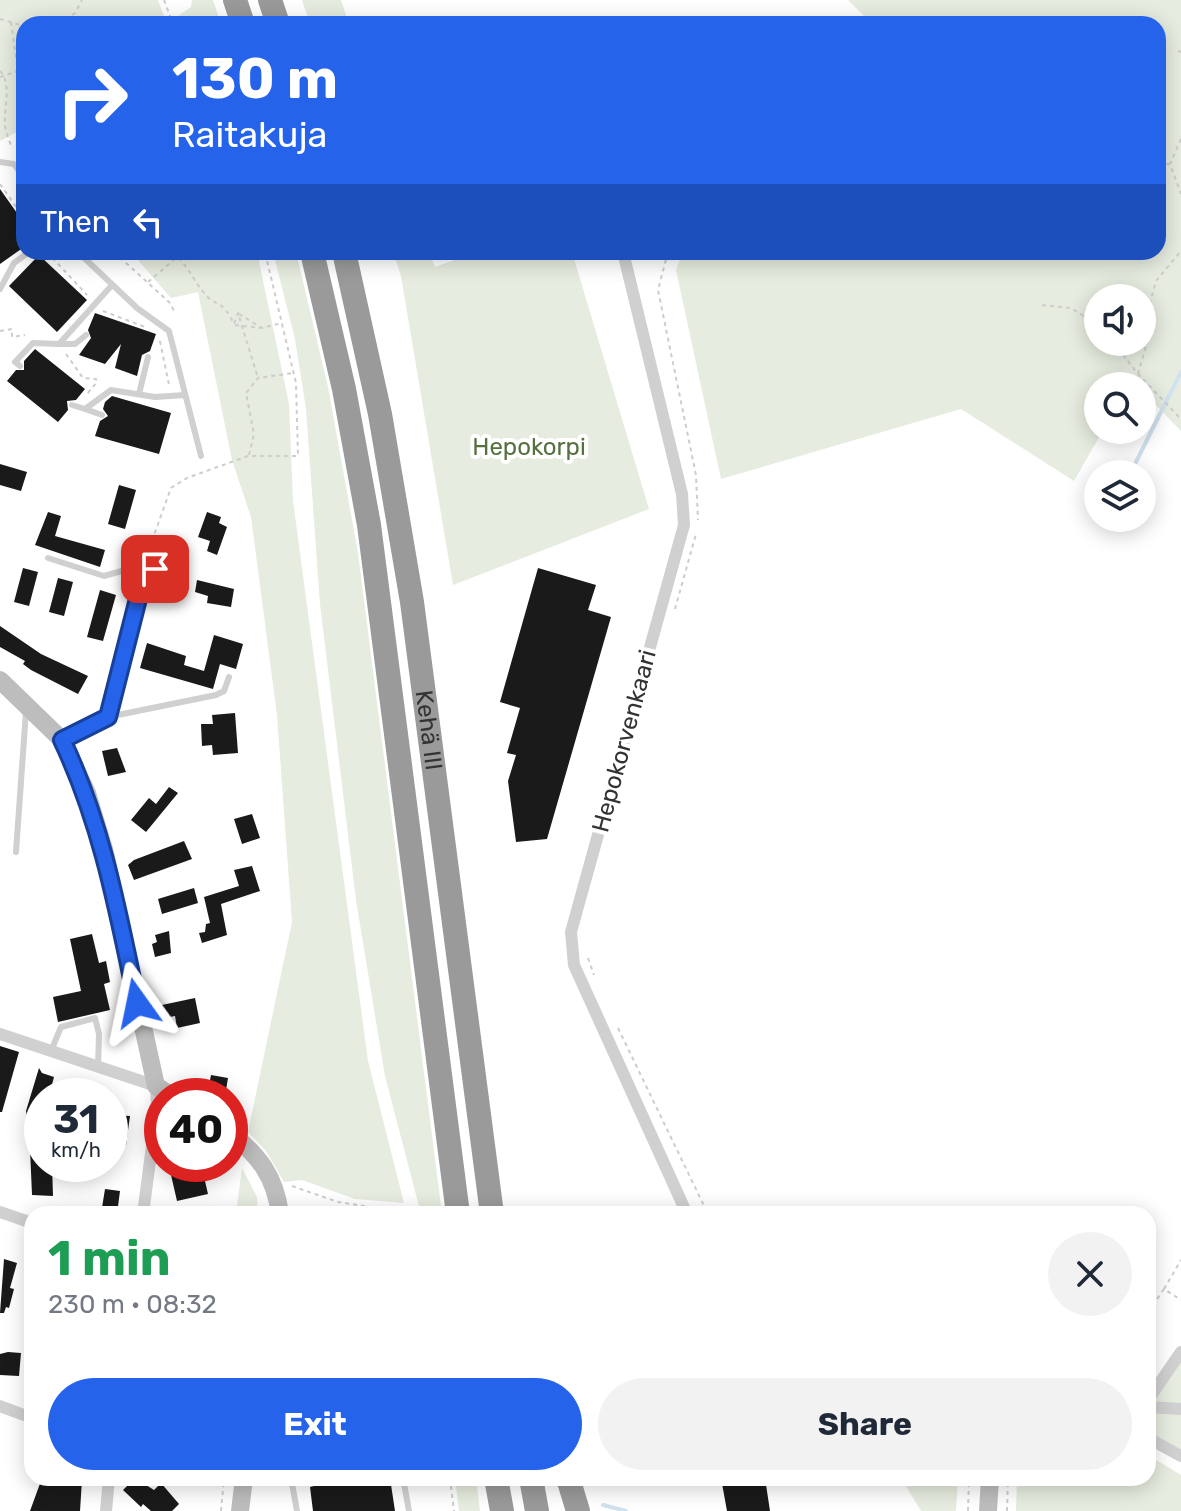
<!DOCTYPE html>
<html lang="en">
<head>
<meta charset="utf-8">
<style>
	body { margin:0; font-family:Rubik,sans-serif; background:#f2f2f3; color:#1f2937; height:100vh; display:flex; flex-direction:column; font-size:30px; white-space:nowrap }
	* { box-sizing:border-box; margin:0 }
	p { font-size:26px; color:#747a83 }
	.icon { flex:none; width:44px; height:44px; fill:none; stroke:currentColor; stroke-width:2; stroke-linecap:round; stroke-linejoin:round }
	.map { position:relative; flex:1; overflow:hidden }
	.panel { position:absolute; left:24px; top:1206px; width:1132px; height:280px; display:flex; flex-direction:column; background:#fff; border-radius:24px; box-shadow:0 4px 20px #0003 }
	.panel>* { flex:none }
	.guide { position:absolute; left:16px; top:16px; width:1150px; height:244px; border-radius:24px; box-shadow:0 4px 20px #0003; background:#2563eb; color:#fff; overflow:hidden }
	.fabs { position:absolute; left:1084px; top:284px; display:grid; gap:16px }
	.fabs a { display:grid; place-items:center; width:72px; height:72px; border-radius:50%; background:#fff; box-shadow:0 4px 20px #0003; font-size:40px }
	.speed { position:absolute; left:24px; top:1078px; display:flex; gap:16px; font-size:40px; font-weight:700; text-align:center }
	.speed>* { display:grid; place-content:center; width:104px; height:104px; border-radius:50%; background:#fff; box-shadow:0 4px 20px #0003; line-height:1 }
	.speed small { font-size:20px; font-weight:400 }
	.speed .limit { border:12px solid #d22; background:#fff; color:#111 }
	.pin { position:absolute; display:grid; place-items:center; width:68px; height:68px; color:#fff; margin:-34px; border-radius:16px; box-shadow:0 4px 12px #0006 }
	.me { position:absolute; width:88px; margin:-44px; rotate:348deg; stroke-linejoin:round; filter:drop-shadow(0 0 6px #0008) }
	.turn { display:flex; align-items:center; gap:28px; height:168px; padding:0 24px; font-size:36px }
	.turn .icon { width:104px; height:104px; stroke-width:2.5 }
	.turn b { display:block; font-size:56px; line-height:68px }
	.then { display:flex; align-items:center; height:76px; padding:0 24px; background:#0003; gap:16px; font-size:30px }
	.round { display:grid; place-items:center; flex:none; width:84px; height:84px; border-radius:42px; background:#f2f2f3 }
	.summary { display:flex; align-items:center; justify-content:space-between; height:136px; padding:0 24px }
	h1 { font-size:48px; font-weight:700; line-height:60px; color:#1e9e55 }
	.primary-button { display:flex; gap:16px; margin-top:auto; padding:16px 24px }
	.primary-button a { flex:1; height:92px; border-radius:48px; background:#2563eb; color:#fff; font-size:32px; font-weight:700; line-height:92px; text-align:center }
	.primary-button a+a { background:#f2f2f3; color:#1f2937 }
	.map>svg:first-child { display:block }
</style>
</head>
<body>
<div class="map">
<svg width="1181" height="1511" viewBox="0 0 1181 1511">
	<rect width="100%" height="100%" fill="#fff"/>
	<path fill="#e6ecdf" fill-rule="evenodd" d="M0,0H158L167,24H24V128L0,141Z
		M192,0H213L221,24H181L178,16L191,7Z
		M302,0H341L349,24H310Z
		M848,0H1181V431L1142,391V386H1098V430H1103L1074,481L961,409L721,479L676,270L683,252H1158V24H863L865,17ZM1098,298H1142V342H1098Z
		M131,252H257L289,404L293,501L368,1061L404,1203L355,1199L302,1180L284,1182L266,1151L248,1132L292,922L277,715L251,517L232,460L198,292L171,298Z
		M273,252H296L328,387L358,553L442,1214H421L385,1076L356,900L320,604L306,409L295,339Z
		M393,252H429L435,267L477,252H572L649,509L453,585L401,276Z
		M242,1168L257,1197L258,1214H236Z
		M1181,1359V1449L1148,1432V1407Z
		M1148,1455L1181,1475V1511H1016L1017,1478H1148Z
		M455,1478H476L480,1511H459Z
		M901,1478H958L956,1511H921Z"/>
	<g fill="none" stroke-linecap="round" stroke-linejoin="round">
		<path stroke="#cfe2ee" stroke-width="4" d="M1130,474L1181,372
			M603,1505L626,1511"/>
	</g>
	<path fill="#1a1a1a" d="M0,189L24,223V247L0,264Z
		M39,255L87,300L57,332L9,286Z
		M95,313L156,334L150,351L142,355L137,376L115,368L121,344L105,364L79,355L91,338L88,330Z
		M35,349L85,389L76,400L67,401L68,410L58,422L7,381L16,370H24V361Z
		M112,396L171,413L159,454L95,436L100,421L108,416L103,409L105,402Z
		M0,464L27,472L21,491L0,485Z
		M119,485L136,490L125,529L108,524Z
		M48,512L61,516L55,536L105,550L100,567L35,545Z
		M207,512L221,517L219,523L227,527L217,555L207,551L210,541L198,537Z
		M23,568L38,572L29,606L14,602Z
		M538,568L596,585L588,610L611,617L547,839L516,842L508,781L516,755L507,753L520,708L500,702Z
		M58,578L73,582L64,616L49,612Z
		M197,580L234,589L231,607L207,603L208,596L195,592Z
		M100,590L116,595L103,641L87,637Z
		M0,626L41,654L88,676L78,694L31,670L23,664L25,661L0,647Z
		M214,635L243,644L236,669L220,664L213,689L140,668L147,643L186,656L184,665L204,671Z
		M235,713L238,753L213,755L212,745L202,746L201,724H213L212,715Z
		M117,748L126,772L108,776L102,751Z
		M169,787L178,793L146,832L131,820L149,798L156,804Z
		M252,814L260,838L242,844L234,819Z
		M184,841L192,859L134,880L128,865L134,860Z
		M252,866L260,891L221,904L227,935L202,943L199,933L205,932L206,924L210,923L204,897L239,886L234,870Z
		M194,888L198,903L162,914L158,899Z
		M169,931L171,953L155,957L152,944L157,942L155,935Z
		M92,934L99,963L106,961L110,982L104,984L110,1010L58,1022L53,997L81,991L70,939Z
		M195,998L200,1023L177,1028L175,1016L164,1018L162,1005Z
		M0,1046L19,1052L2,1112H0Z
		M39,1068L42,1073L54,1077L49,1096H42V1121L27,1117L26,1111Z
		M211,1075L228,1078L225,1096H207Z
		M114,1115L130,1116L126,1145L110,1143Z
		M30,1149H42V1164H52L53,1196L32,1195Z
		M202,1168L208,1194L177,1201L171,1175Z
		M105,1189L120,1191L117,1214H101Z
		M4,1259L17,1263L10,1288L14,1289L9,1308L6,1307L4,1313H0Z
		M8,1352L21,1353L19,1376L0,1375V1354Z
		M42,1478L82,1480L80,1511H30Z
		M135,1478L154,1490L161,1483L179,1504L172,1511H151L143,1504L141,1507L123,1490Z
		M312,1478H390L395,1511H313L310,1487L314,1486Z
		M721,1478H765L770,1511H727Z"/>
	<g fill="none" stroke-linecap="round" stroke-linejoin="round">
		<path stroke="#cdcdcd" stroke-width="2" stroke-dasharray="4 4" stroke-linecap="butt" d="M164,0L173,24
			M0,19L24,26
			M11,22L18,71L24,81
			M59,24L75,13L82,0
			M1178,51L1181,52
			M0,71C12,84 4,107 5,123C5,131 9,140 12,148
			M0,77L18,71L24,74
			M1181,139L1170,164L1181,194
			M1158,165L1169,164
			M0,184L24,218
			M47,252L87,295
			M114,252L170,303L175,313
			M173,252C187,265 193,279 204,293C216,308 222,298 234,324L238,313L258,378
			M668,252L658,290L696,475L698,520
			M148,282L183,252
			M1042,305L1071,308L1098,325
			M103,311L145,327
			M239,314L262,328L282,323
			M235,325L261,328
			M0,331L12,329V337L25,335
			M160,341L169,385
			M1113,342L1138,374L1181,419
			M66,354L83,378L96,379L97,382L87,394
			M1138,374L1152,325L1150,303L1156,281L1181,251
			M249,455L254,434L246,393L258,378L293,373
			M151,556L149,549L171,488L187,478L248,456H298L296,383L265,252
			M675,609L696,534
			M588,958L594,975
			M618,1028L708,1214
			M292,1186L338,1202L416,1214
			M1164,1289L1181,1260
			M1148,1312L1164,1289L1181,1300
			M203,1478L223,1485
			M450,1478L454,1511
			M221,1511L224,1478
			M968,1511L969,1478
			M1007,1511L1008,1478"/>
		<path stroke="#d0d0d0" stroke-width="6" d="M0,162L14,164L24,178
			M78,252L137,308L169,331L201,456
			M0,289L14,263L29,252
			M59,344H75L86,335
			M20,366L15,362L33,343L59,344L112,285
			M139,394L148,357
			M72,405L85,409L111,390L155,397L185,395
			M85,409L102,415
			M48,558L104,576L143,565L155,569
			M108,717L216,695L224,691L229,677
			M16,852L26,711
			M51,1051L61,1027L95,1018L99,1034L98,1067
			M291,1478L297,1511
			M403,1478L409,1511"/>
		<path stroke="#d0d0d0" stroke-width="12" d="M623,252L682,494L684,525L571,932L574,965L687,1214
			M62,740L108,717L142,583L155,569
			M0,1034L156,1086L157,1108L143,1214
			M0,1212L32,1223
			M1148,1400L1181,1352
			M0,1406L32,1418
			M1148,1407L1181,1409
			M1148,1438L1181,1456
			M106,1511L109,1478"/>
		<path stroke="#bdbdbd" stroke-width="18" d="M0,680L62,740L87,793L104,849L156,1086L172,1096
			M230,1132C259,1156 275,1176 280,1214
			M240,1511L244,1478
			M988,1511L990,1478"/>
		<g stroke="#9a9a9a" stroke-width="24">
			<path d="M235,0L243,24"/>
			<path d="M270,0L278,24"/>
			<path d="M312,252L344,389L369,525L458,1214"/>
			<path id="s1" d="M344,252L380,414L412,602L492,1214"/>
			<path d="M496,1478L502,1511"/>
			<path d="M531,1478L537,1511"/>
			<path d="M568,1478L578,1511"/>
		</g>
	</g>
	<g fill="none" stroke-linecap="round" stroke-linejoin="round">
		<g stroke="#184099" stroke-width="20">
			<path id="route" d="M137,1003C118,912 102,824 62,740L108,717L142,583L155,569"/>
		</g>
		<use href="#route" stroke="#2563eb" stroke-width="14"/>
	</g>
	<g text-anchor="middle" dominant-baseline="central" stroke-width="8" stroke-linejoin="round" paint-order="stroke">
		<g font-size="24" fill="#56703f" stroke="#fff">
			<text x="529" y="447">Hepokorpi</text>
		</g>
		<g font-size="24" fill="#333" stroke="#fff">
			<text stroke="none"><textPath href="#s1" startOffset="486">Kehä III</textPath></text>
			<text transform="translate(624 741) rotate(-75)">Hepokorvenkaari</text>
		</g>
	</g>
</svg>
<div class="fabs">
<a><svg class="icon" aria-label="sound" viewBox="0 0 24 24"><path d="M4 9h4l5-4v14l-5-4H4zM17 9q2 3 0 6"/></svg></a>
<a><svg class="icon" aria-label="search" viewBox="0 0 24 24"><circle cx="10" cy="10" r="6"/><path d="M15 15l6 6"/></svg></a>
<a><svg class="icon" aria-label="layers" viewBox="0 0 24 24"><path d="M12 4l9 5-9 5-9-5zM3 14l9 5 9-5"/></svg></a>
</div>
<div class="speed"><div>31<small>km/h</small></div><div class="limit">40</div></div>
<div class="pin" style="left:155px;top:569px;background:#d93025"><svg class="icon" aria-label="arrive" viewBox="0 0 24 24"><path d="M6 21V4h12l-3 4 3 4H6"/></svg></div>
<svg class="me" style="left:137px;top:1003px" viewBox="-20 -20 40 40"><path d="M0-17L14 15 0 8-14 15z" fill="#2563eb" stroke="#fff" stroke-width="4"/></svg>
<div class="guide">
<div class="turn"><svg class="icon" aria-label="right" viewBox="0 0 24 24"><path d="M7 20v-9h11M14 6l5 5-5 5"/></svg><div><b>130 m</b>Raitakuja</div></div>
<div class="then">Then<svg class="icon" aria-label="left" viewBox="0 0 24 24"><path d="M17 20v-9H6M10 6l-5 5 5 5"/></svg></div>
</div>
<section class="panel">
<div class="summary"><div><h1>1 min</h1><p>230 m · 08:32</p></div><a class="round"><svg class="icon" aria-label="close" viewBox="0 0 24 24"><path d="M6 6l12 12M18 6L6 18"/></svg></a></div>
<div class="primary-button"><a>Exit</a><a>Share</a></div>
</section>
</div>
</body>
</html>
